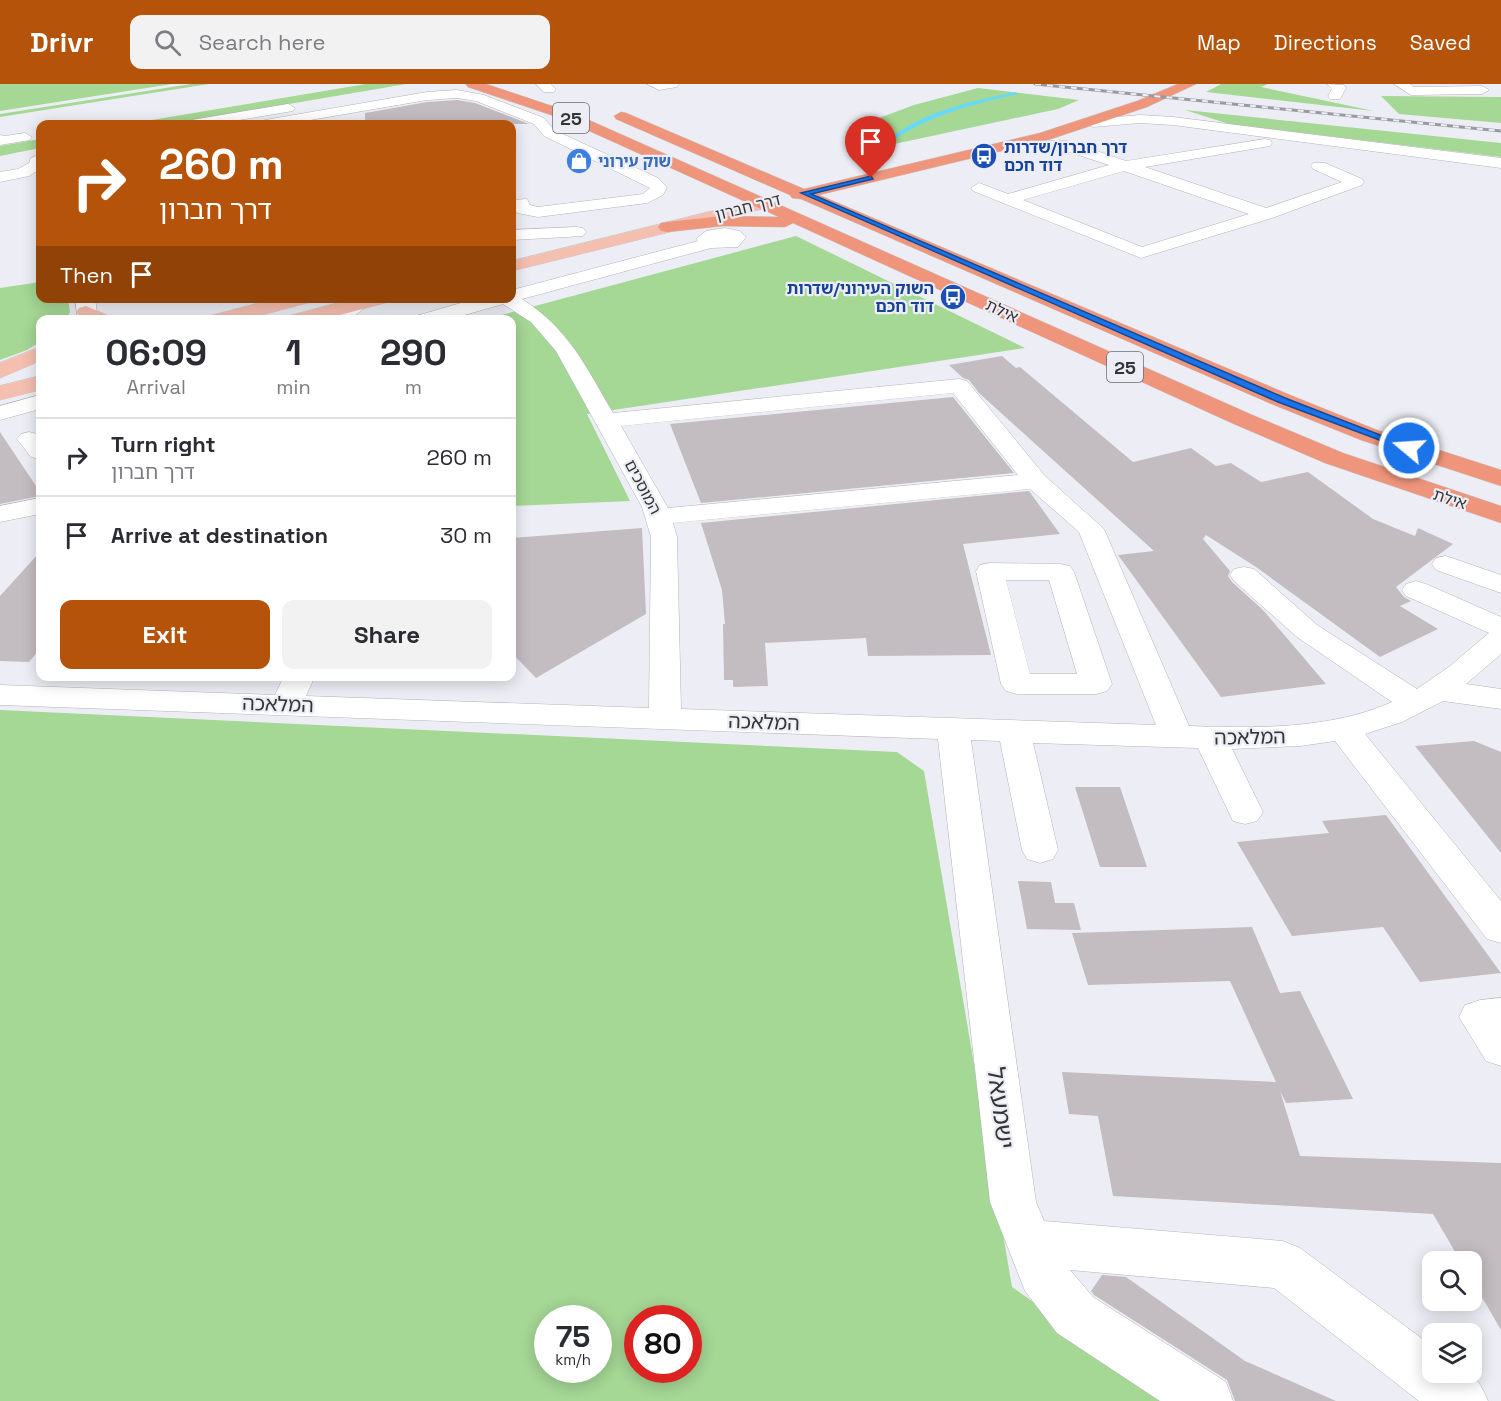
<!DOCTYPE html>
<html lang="en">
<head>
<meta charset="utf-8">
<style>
	body { margin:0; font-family:"Space Grotesk","Noto Sans Hebrew",sans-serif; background:#f2f2f3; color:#2b2b33; height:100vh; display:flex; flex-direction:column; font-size:22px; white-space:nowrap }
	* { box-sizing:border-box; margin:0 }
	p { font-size:20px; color:#7c7c81 }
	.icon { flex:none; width:33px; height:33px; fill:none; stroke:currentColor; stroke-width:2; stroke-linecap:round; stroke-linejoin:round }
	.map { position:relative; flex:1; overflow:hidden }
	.side { position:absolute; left:36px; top:231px; width:480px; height:366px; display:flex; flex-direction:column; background:#fff; border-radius:12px; box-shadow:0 3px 15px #0003 }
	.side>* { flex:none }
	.banner { position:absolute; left:36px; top:36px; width:480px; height:183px; border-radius:12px; box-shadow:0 3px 15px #0003; background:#b45309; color:#fff; overflow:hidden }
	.buttons { position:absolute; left:1422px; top:1167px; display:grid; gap:12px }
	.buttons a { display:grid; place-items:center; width:60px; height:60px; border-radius:12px; background:#fff; box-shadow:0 3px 15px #0003; font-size:30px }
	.speed { position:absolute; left:534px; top:1221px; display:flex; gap:12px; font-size:30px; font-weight:700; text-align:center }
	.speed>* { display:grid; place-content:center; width:78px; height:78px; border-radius:50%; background:#fff; box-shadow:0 3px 15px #0003; line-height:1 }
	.speed small { font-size:15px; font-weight:400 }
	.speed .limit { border:9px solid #d22; background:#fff; color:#111 }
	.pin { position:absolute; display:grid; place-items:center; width:51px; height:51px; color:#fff; margin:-62px -26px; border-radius:50% 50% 50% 0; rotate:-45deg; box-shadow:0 0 6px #0007 }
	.pin .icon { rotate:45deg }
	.me { position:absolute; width:66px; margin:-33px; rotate:288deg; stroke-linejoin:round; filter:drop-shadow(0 0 4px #0008) }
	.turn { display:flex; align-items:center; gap:21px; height:126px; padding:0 24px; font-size:27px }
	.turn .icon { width:78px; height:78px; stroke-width:2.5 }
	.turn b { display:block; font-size:42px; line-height:51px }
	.then { display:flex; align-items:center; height:57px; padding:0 24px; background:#0003; gap:12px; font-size:22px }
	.eta { display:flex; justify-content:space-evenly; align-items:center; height:102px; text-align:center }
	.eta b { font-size:36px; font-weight:700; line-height:42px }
	.primary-button { display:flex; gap:12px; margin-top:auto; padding:12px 24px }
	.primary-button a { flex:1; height:69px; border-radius:12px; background:#b45309; color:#fff; font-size:24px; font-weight:700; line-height:69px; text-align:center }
	.primary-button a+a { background:#f2f2f3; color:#2b2b33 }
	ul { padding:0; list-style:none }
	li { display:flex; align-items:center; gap:18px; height:78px; padding:0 24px; border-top:2px solid #e1e1e2 }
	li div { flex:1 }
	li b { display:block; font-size:22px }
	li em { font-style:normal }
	header { display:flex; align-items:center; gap:36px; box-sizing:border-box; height:84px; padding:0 30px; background:#b45309; color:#fff }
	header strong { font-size:28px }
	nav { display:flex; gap:33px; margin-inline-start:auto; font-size:21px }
	.search { width:420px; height:54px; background:#f2f2f3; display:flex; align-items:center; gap:15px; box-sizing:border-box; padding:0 21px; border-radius:12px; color:#7c7c81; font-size:22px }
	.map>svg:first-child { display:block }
</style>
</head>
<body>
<header>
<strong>Drivr</strong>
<div class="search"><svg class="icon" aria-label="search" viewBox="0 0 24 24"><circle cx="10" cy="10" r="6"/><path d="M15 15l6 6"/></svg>Search here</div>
<nav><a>Map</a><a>Directions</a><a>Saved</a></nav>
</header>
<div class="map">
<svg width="1501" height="1317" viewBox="0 0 1501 1317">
	<rect width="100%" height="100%" fill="#edeef5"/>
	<path fill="#a5d795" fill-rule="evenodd" d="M0,0H172L0,27Z
		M191,0H209L0,33V30Z
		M366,0H406L173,40H128Z
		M1221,0H1268L1261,3L1374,27L1206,8Z
		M978,4L1079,16L1058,25L871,65L866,57L863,40L914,21Z
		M1381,12L1501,13V39L1399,30Z
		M1185,26L1501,59V73L1229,40Z
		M40,55V64L0,72V62Z
		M796,152L1025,264L587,330L630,417L512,422V236H483Z
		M40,198V214L68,215L70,228L66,235L40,236V258L27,266L0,276V204Z
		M0,626L897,668L924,687L1012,1203L1173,1317H0ZM548,1234H598V1286H548ZM638,1234H688V1286H638Z"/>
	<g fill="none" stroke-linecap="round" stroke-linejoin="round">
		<path fill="#66dafe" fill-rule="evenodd" d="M1016,8L1018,10C973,20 928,31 891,58L893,62H889L886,58C920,28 972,17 1016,8Z"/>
	</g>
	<path fill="#c3bcc1" d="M457,16L475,19L529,40H365V29L427,18Z
		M1002,272L1016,284L1020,283L1133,378L1191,364L1216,382L1231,379L1261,398L1308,388L1373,435L1415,452L1418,444L1453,460L1396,503L1404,513L1411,517L1400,522L1438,545L1380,573L1256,483L1206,451L1203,455L1230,487L1228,492L1232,498L1263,526L1326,600L1221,613L1118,471L1154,467L979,309L969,296L963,294L949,281Z
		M953,313L1014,389L701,419L670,340Z
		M0,348L40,408V412L0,420Z
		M1029,407L1060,450L963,460L991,571L868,572L866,554L765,559L768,602L733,603V596H724L723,540H725L722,506L701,439Z
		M642,444L646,530L536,594L512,569V454Z
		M40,468V565L29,578L0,577V512Z
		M1474,657L1501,668V769L1415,662Z
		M1075,703H1120L1147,783H1100Z
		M1386,731L1501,889L1420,898L1383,843L1292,852L1237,758L1329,749L1322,737Z
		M1018,797L1051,798L1055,819H1074L1081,846L1027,845Z
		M1252,843L1280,909L1300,907L1353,1015L1286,1019L1280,1007L1300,1072L1501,1079V1246L1472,1196V1178H1461L1433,1130L1113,1112L1098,1032L1069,1030L1062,988L1276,998L1230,897L1088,901L1072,849Z
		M1102,1191L1126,1193L1245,1277L1336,1317H1235L1227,1296L1094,1211L1091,1207Z"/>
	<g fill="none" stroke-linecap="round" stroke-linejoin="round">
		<g stroke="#b3b3ba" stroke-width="1">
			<path id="minor" d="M536,0H551L556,5L554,8H544Z
				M647,0H679L677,3L659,6Z
				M1327,0L1344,1L1346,4L1340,15H1330L1328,12L1332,5Z
				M1394,0H1410L1414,3L1482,2L1489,6L1482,10L1411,11Z
				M457,6L484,11L544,34L554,46L658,94L667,103L663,111L647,119L538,133L517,129L515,125L512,126V116L527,115L530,121L538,123L643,110L650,104L544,52L534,40L476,17L457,14L427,16L287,40H258L265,36L427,8Z
				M288,20L295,24L293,27L215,40H185L192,36Z
				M1140,31L1173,33L1501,74V84L1173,41L1140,39L1093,43L1086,39L1093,35Z
				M25,49L32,53L30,56L0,61V51L5,52Z
				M1265,55L1270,56L1272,59L1270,62L1145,83L1266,124L1342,98L1313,85L1311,82L1313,79H1325L1362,95L1364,98L1362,101L1272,134L1141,174L973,107L971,104L979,99L1008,110L1109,81L1066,67L1002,65L999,62L1002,59L1007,57H1067L1126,77ZM1124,87L1249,130L1142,163L1023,116Z
				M36,72L40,73V85L29,92L0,98V88L18,85L29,79L31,74Z
				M577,143L583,144L586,148L583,152L512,156V146Z
				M725,144L740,147L746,153L738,163L711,164L522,215C569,245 586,283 613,329L959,295L967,297L1045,392L1104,445L1189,642C1256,644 1329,646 1392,618L1297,553L1234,497L1230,491L1234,485L1244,483L1254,485L1317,541L1417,605L1450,582L1489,549L1406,512L1402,506L1406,500L1416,497L1426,500L1501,533V570L1466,600L1501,605V625L1443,617L1402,638L1365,650L1501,817V859L1487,855L1335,657L1300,662L1232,665L1263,728L1257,737L1245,740L1233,737L1198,664L1033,659L1058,766L1053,775L1040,779L1027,775L1022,766L1000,657L971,656L1036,1118L1044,1137L1283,1157L1300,1164L1432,1262V1288C1466,1288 1474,1283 1488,1317H1419L1274,1204L1070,1186L1093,1213L1226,1298L1233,1317H1160L1057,1249L1025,1207L990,1118L938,655L0,621V601L275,611L284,592H315L306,612L649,624L651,453L642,423L556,267L531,238L503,220L447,236H413L416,232L478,214H512V206L698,157L696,155L706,147ZM953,309L1018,391L668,424L621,342ZM1030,405L1079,448L1156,641L681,625L677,453L673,439Z
				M75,214H95L98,236H78Z
				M354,215L367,214L371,219L349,236H325Z
				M40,311V325L0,336V322Z
				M29,348L37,350L40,353V375L31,373L17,355L21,350Z
				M40,414V430L0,438V422Z
				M1446,472L1501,491V509L1436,486L1432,480L1436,474Z
				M990,479L1060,480L1070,482L1074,488L1112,600L1107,607L1096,610H1017L1006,607L1001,600L976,487L980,481ZM1006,496H1049L1077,590H1030Z
				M1501,914V982L1486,977L1459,933L1465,921L1480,916Z"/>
		</g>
		<g stroke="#cacacb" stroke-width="1">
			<path id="major" d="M761,115L769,120L767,124L512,187V177Z
				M278,214H313L311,218L243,236H207L210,232Z
				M356,214H390L388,218L322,236H286L289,232Z
				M86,222L109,232L112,236C99,236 84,239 76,228L79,224Z
				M40,263V277L0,294V279Z
				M40,292V306L0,316V302Z"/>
		</g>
		<g stroke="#cacacb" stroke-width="1">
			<path id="highway" d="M466,0H486L573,29L1250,330L1343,369L1501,422V439L1325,379L1234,340L793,139L785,143L723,142L667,148L661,147L658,143L661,139L667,138L723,132L779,133L563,35L468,3Z
				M1178,0H1196L1147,23L1051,55L819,111L1290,311L1377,346L1501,386V402L1361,356L1274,321L801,115L792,114L790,111L616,35L614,32L621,28L626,29L804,105L1040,49L1137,17Z"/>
		</g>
		<use href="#minor" fill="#fff" fill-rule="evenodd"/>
		<use href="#major" fill="#f5bfb0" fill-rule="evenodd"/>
		<use href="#highway" fill="#ee957b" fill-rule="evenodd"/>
		<g stroke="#99999f" stroke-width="3">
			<path id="rail" d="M1035,0L1501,47"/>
		</g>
		<use href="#rail" stroke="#edeef5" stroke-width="2" stroke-dasharray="6" stroke-linecap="butt"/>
	</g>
	<path fill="#1a73e8" stroke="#114b97" stroke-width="1.5" d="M871,92L873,95L811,110L1285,314L1414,364L1406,366L1278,318L801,109Z"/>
	<defs>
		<g id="bus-disc" transform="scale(1.35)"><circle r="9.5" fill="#1a4fb4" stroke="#edeef5"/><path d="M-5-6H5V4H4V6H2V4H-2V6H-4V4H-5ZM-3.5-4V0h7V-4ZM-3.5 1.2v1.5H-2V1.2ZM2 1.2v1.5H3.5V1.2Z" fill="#fff"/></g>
		<g id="shop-disc" transform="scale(1.35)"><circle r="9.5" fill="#3f7fe0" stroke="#edeef5"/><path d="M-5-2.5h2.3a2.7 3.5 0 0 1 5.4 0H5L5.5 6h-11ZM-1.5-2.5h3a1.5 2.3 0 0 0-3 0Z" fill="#fff"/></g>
	</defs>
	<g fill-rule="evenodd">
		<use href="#bus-disc" x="984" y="72"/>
		<use href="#shop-disc" x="579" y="77"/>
		<use href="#bus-disc" x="953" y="213"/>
	</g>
	<g text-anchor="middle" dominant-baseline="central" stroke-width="4.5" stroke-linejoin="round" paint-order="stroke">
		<g font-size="16" font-weight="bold" fill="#164399" stroke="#edeef5" text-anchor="start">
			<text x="1004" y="63">דרך חברון/שדרות<tspan x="1004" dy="18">דוד חכם</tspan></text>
			<text x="934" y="204" text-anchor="end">השוק העירוני/שדרות<tspan x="934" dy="18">דוד חכם</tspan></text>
		</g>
		<g font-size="16" font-weight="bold" fill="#366cbe" stroke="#edeef5" text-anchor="start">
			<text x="598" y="77">שוק עירוני</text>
		</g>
		<g font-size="16" fill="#343437" stroke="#edeef5">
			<text transform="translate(748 123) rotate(-14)">דרך חברון</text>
			<text transform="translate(1002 227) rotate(25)">אילת</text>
			<text transform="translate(643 403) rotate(62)">המוסכים</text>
			<text transform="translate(1450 415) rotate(18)">אילת</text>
		</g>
		<g fill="#edeef5" stroke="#6c6c70" stroke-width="1.5">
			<rect x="553" y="19" width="36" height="30" rx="4.5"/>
			<rect x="1107" y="268" width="36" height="30" rx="4.5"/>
		</g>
		<g font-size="18" font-weight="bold" fill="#343437">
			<text x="571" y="34">25</text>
			<text x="1125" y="283">25</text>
		</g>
		<g font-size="20" fill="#343437" stroke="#edeef5">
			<text transform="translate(278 620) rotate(2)">המלאכה</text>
			<text transform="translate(764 638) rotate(2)">המלאכה</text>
			<text transform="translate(1250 653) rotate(-1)">המלאכה</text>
		</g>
		<g font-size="24" fill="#343437" stroke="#edeef5">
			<text transform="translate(1001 1024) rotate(83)">ישמעאל</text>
		</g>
	</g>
</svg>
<div class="buttons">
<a><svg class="icon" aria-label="search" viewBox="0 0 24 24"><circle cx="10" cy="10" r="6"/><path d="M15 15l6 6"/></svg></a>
<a><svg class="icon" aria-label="layers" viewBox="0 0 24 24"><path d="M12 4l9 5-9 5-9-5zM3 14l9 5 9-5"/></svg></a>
</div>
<div class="speed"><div>75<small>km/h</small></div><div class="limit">80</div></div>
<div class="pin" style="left:871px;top:94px;background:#d93025"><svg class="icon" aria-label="arrive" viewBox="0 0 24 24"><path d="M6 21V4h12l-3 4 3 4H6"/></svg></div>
<svg class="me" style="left:1409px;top:364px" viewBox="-20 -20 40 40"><circle r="17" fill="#1a73e8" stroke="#fff" stroke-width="3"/><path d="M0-11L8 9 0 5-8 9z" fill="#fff"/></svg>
<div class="banner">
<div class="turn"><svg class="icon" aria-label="right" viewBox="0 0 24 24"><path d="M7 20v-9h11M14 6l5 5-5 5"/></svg><div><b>260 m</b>דרך חברון</div></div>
<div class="then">Then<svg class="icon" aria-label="arrive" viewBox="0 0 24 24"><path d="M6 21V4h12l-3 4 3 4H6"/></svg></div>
</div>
<section class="side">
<div class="eta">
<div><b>06:09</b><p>Arrival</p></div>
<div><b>1</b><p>min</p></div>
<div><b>290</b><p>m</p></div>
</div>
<ul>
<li><svg class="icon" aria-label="right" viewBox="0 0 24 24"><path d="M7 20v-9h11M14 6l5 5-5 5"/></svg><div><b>Turn right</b><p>דרך חברון</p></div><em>260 m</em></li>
<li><svg class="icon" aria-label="arrive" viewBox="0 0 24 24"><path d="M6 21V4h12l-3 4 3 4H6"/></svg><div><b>Arrive at destination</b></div><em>30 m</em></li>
</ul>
<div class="primary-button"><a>Exit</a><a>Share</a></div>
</section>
</div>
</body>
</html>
